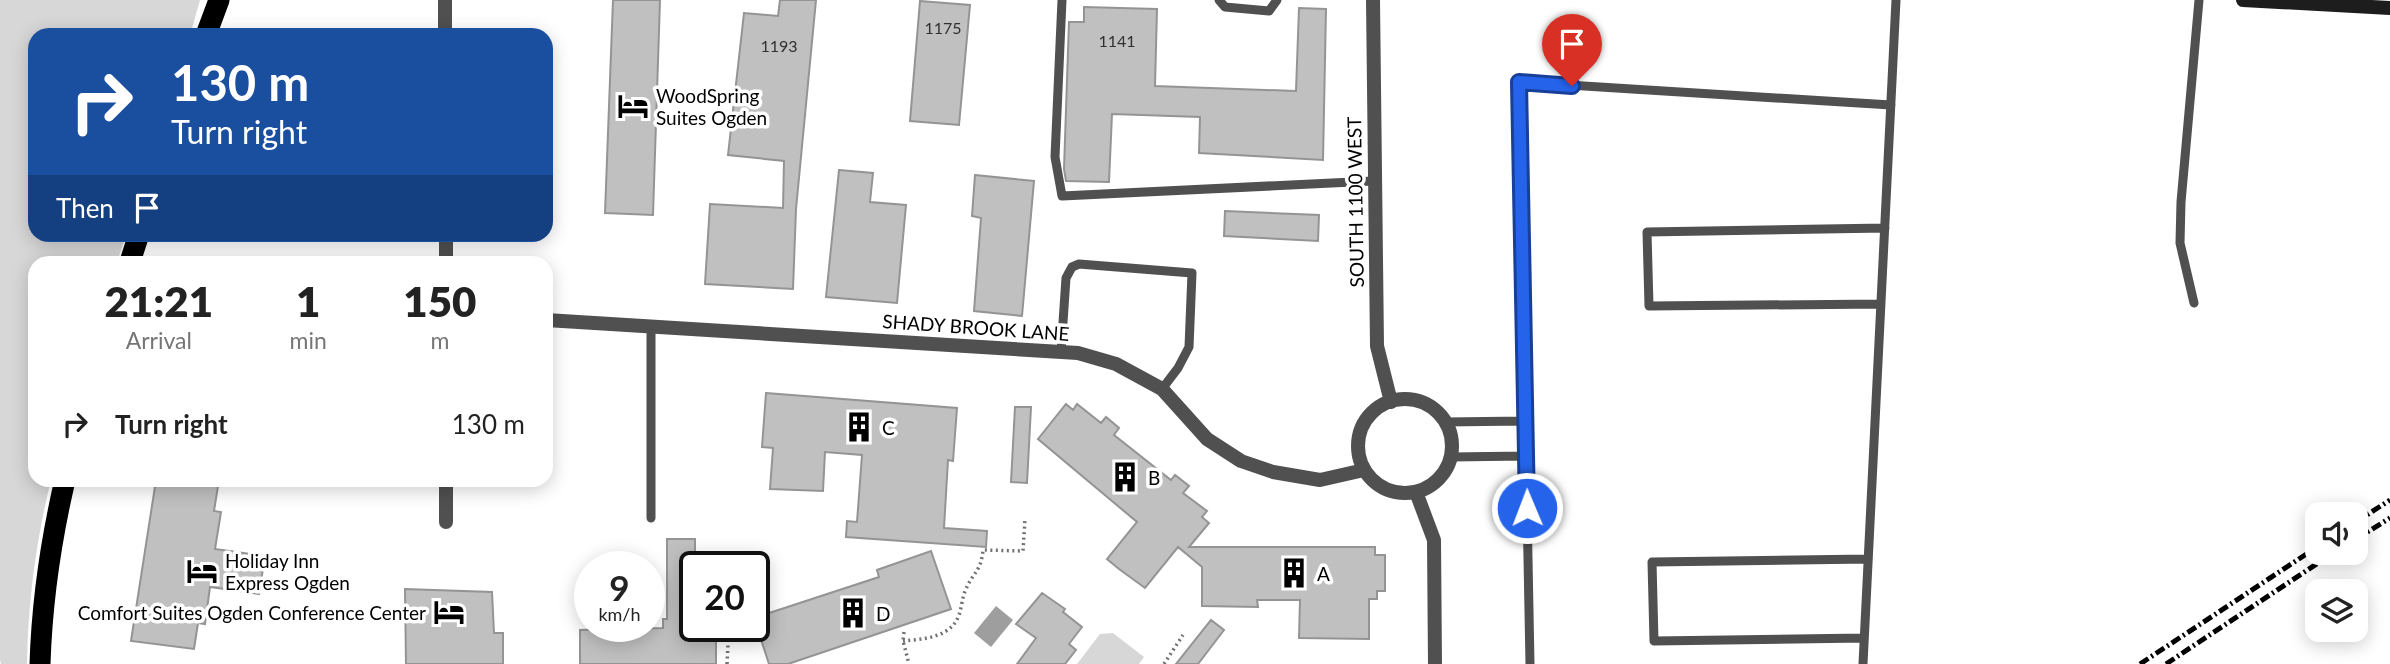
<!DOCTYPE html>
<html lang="en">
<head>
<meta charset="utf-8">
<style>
	body { margin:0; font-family:Lato,sans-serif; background:#f6f6f6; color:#222; height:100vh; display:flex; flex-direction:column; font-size:26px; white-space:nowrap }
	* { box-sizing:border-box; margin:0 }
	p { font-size:23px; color:#767676 }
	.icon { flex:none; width:38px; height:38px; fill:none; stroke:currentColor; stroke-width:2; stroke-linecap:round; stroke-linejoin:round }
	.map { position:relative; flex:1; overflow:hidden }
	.details { position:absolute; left:28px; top:256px; width:525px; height:231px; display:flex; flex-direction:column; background:#fff; border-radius:21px; box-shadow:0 4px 18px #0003 }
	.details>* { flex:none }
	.top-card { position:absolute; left:28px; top:28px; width:525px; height:214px; border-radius:21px; box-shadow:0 4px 18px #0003; background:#1a4fa0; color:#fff; overflow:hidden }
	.fabs { position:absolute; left:2305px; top:502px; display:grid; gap:14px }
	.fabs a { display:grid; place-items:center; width:63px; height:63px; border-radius:14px; background:#fff; box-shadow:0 4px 18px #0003; font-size:35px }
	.speed { position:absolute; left:574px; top:551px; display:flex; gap:14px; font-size:35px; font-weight:700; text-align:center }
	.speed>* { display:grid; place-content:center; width:91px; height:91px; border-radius:50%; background:#fff; box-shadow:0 4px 18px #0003; line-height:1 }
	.speed small { font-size:18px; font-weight:400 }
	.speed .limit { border:4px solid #111; border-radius:10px; background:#fff; color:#111 }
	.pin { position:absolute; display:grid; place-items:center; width:60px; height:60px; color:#fff; margin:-72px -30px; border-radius:50% 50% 50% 0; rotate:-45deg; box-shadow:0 0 7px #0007 }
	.pin .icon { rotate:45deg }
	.me { position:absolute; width:77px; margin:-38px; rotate:359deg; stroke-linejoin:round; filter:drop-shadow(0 0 5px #0008) }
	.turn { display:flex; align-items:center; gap:24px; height:147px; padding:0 28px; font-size:32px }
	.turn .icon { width:91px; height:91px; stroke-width:2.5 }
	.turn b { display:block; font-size:49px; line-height:60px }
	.then { display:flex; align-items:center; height:66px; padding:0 28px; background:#0003; gap:14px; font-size:26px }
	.eta { display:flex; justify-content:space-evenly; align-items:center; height:119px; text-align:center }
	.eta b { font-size:42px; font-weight:800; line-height:49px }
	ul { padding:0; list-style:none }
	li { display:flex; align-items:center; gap:21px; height:98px; padding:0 28px }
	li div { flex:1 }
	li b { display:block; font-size:26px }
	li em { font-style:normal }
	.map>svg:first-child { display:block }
</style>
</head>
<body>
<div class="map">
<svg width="2390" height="664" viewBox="0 0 2390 664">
	<rect width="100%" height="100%" fill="#fff"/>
	<path fill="#d7d7d7" d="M0,0H200L190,35H35V234L126,235L117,262H35V480H51C36,540 28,602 27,664H1L0,660Z
		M1113,633L1144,657L1139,664H1077L1100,634Z"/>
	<path fill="#9e9e9e" d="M996,606L1013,620L991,647L974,633Z"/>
	<path fill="#c0c0c0" stroke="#949494" stroke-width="2" d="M613,0H660L653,215L605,213Z
		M780,0H816L796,209L793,289L705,284L710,204L783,208L784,161L728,155L744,13L778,16Z
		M920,1L970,5L959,125L910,121Z
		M1084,7L1157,9L1155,86L1296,91L1299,8L1326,9L1323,160L1199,153L1200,117L1112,114L1109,182L1066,181L1064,169L1069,22H1084Z
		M839,170L873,173L870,202L906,205L897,303L826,297Z
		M975,175L1034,181L1022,316L974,311L981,218L972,216Z
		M1225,211L1319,215L1318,241L1224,236Z
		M766,393L957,408L953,461L948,460L944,528L987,531L986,547L846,537L847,521L857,522L862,455L825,452L823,491L770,489L773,448L762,447Z
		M1066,404L1073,410L1077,404L1101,423L1106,417L1119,428L1114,435L1171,480L1175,475L1189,486L1183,493L1207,511L1202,517L1209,523L1189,547H1375V555H1385V591H1377V599H1369V639L1299,638L1300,600H1257L1258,607L1202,606V567L1178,547L1145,588L1119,569L1107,559L1137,522L1038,439Z
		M1015,407H1031L1027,483L1011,482Z
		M156,480H219L214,511L221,512L215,549L265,556L259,594L210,587L205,624L198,623L194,649L131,641Z
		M667,539H695V626H716V664H580V630L663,628V619H667Z
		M931,551L951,609L788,664H769L754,618L879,577L877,570Z
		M405,589L492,592L494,633H503V664H406Z
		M1042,593L1065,609L1063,612L1082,627L1069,644L1076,650L1065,664H1017L1036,638L1016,624Z
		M1211,620L1224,630L1198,664H1176Z"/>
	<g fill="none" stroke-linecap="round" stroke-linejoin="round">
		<path stroke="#727272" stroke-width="3.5" stroke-dasharray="2 3.5" stroke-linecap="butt" d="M904,632L903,641L909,664
			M903,641C923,639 951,638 959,615C962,607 962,597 966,589C973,572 981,572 983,550L1023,551L1025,519
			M727,664L729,626
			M1164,664L1183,635"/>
		<path stroke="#505050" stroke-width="9" d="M1062,0L1055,157L1062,196L1373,181
			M1219,0L1225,7L1269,11L1277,0
			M2194,303L2180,243L2181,202L2199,0
			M1881,304L1649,306L1647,232L1885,228
			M651,327V518
			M1061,352L1066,278L1072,267L1079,264L1192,273L1189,347L1178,368L1162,389
			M1445,422L1525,421
			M1451,457L1526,456
			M1864,638L1654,641L1652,562L1868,559
			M1530,664L1519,82L1891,105
			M1863,664L1896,0"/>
		<path stroke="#505050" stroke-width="14" d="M445,0V35
			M1373,0L1377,346L1391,402
			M446,234V262
			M546,320L1078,353L1116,364L1162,389L1207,439L1241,461L1273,472L1320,480L1364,470
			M1358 446a47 47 0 1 1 94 0a47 47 0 1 1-94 0Z
			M446,480V522
			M1416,492L1434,540L1435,664"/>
		<path stroke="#1d1d1d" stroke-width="14" d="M2243,0L2390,8"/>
		<path stroke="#000" stroke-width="21" d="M206,35L219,0
			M130,262L139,234
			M40,664C42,601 51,540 65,480"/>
		<path stroke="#000" stroke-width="5" stroke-dasharray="10 3.5 2 3.5" stroke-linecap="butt" d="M2356,522L2390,500
			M2356,539L2390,518
			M2140,664L2317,547
			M2166,664L2333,553"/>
	</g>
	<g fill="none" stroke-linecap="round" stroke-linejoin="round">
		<g stroke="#184099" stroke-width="18">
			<path id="route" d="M1527,508L1519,82L1572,86"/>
		</g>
		<use href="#route" stroke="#2563eb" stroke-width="12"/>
	</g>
	<defs>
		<g id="hotel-bare" transform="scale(2.415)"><path d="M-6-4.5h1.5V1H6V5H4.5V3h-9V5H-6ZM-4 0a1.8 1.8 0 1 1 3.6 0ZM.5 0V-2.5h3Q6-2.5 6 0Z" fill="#000" stroke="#fff" stroke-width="2.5" paint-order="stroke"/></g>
		<g id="building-bare" transform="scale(2.415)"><path d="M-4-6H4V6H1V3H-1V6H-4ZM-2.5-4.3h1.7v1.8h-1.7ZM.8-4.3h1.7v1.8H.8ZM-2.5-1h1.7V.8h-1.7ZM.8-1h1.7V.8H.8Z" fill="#000" stroke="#fff" stroke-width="2.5" paint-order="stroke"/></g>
	</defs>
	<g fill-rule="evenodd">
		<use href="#hotel-bare" x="633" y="106"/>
		<use href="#building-bare" x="859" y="427"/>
		<use href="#building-bare" x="1125" y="477"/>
		<use href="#hotel-bare" x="202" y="571"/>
		<use href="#building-bare" x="1294" y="573"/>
		<use href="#hotel-bare" x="449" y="612"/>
		<use href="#building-bare" x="853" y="613"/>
	</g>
	<g text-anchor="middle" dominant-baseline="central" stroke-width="7" stroke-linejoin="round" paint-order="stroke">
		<g font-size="16" fill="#303030">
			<text x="943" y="27">1175</text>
			<text x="1117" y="40">1141</text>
			<text x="779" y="45">1193</text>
		</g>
		<g font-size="19" fill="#000" stroke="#fff" text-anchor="start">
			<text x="656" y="95">WoodSpring<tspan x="656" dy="22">Suites Ogden</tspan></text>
			<text x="882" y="427">C</text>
			<text x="1148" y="477">B</text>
			<text x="225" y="560">Holiday Inn<tspan x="225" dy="22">Express Ogden</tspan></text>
			<text x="1317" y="573">A</text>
			<text x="426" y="612" text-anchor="end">Comfort Suites Ogden Conference Center</text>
			<text x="876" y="613">D</text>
		</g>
		<g font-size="19" fill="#000" stroke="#fff">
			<text transform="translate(1355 202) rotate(-91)">SOUTH 1100 WEST</text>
			<text transform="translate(976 327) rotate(4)">SHADY BROOK LANE</text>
		</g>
	</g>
</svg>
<div class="fabs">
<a><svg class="icon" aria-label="sound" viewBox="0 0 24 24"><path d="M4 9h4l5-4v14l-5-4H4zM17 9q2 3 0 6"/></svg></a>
<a><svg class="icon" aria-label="layers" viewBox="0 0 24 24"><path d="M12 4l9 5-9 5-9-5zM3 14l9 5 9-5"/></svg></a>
</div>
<div class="speed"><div>9<small>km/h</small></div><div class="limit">20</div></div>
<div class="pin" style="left:1572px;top:86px;background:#d93025"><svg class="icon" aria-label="arrive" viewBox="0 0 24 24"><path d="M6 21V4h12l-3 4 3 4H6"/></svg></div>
<svg class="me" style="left:1527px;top:508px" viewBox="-20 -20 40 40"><circle r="17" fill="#2563eb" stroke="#fff" stroke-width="3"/><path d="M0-11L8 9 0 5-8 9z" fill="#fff"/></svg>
<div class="top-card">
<div class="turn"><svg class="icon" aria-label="right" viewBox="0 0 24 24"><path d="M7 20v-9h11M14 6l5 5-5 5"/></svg><div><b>130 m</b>Turn right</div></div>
<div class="then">Then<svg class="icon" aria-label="arrive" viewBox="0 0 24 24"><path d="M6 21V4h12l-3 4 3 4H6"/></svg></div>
</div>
<section class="details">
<div class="eta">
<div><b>21:21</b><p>Arrival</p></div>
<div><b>1</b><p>min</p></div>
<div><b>150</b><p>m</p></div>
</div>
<ul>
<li><svg class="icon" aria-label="right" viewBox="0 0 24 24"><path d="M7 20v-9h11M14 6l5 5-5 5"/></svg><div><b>Turn right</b></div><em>130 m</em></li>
</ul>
</section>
</div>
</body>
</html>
